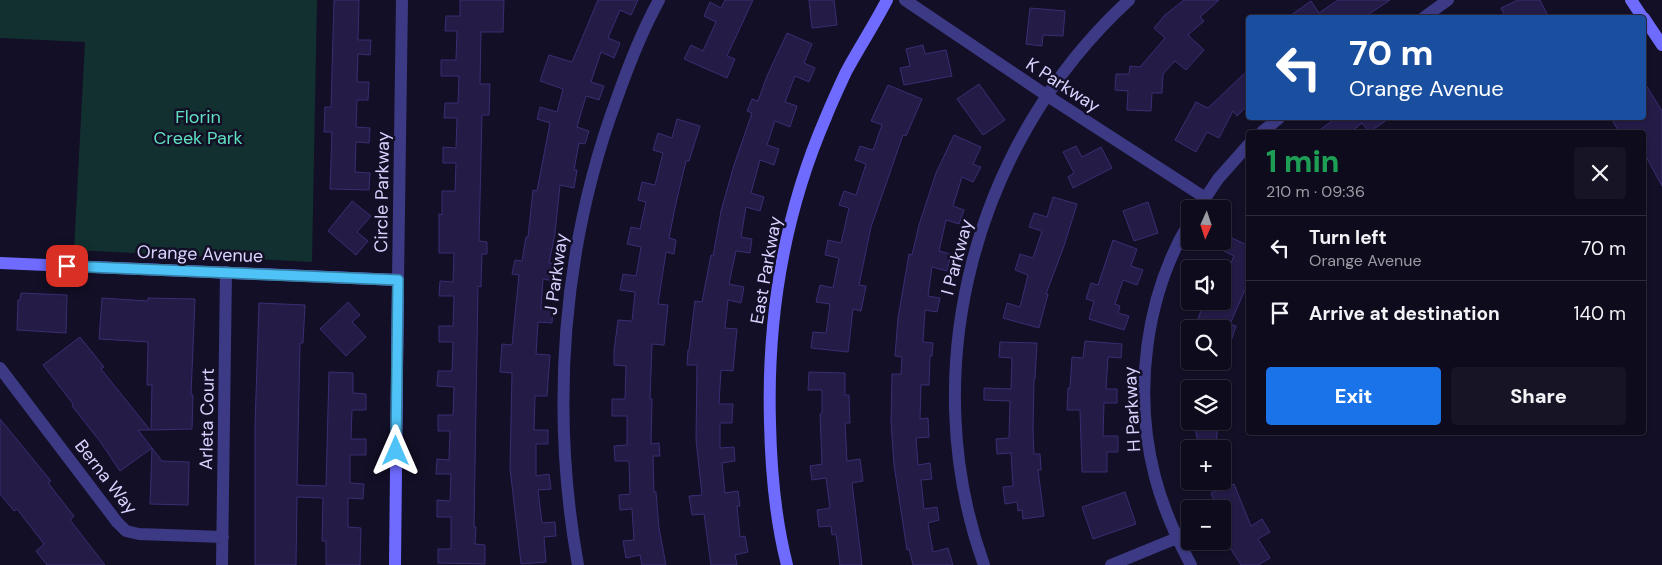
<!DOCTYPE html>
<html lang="en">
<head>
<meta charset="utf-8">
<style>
	body { margin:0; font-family:"DM Sans",sans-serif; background:#171425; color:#f1f3f6; height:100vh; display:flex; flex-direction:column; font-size:19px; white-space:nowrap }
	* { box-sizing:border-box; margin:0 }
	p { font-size:16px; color:#9b9ba3 }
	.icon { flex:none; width:28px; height:28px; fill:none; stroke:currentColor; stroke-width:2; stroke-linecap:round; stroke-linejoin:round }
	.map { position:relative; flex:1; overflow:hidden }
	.drawer { position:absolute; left:1246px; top:130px; width:400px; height:305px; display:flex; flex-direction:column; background:#0e0b1c; border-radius:5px; box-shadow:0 1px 4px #0004,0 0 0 1px #2e2b3b }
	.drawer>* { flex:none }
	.top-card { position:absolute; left:1246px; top:15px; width:400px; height:105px; border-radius:5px; box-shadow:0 1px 4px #0004,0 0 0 1px #2e2b3b; background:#1a4fa0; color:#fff; overflow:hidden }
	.needle { width:32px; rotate:183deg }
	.buttons { position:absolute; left:1181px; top:200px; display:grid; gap:10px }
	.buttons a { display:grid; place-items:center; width:50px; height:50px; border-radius:5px; background:#0e0b1c; box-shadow:0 1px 4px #0004,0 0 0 1px #2e2b3b; font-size:25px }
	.pin { position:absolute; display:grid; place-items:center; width:42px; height:42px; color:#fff; margin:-21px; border-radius:10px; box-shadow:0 2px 8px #0006 }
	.me { position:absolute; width:55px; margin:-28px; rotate:0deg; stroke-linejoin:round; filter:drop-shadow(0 0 4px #0008) }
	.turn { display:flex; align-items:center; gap:18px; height:105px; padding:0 20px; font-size:22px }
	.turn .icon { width:65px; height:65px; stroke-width:2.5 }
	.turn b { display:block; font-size:35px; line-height:42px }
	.round { display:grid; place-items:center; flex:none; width:52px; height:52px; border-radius:5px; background:#171425 }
	.head { display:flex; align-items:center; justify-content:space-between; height:85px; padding:0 20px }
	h1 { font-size:30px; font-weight:800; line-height:38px; color:#1e9e55 }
	.primary-button { display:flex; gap:10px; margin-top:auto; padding:10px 20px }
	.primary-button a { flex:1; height:58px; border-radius:5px; background:#1a73e8; color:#fff; font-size:20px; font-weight:800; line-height:58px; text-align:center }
	.primary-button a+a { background:#171425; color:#f1f3f6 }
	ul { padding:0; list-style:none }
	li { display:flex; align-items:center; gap:15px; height:65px; padding:0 20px; border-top:1px solid #2e2b3b }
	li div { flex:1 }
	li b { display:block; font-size:19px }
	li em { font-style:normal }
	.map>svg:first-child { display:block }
</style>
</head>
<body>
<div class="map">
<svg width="1662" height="565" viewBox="0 0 1662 565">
	<rect width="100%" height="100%" fill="#130f26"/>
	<path fill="#12302f" d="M0,0H317L312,262L74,250L85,42L0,38Z"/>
	<path fill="#241b47" stroke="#3b2d73" d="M334,0H359L358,40H371L370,55L358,54L357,82H369L368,100H357L356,127L370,128L369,143L356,142L355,172L370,173L369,190L330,189L332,132H324L325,107H331Z
		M460,0H504L503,32H481L480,84H490L489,115H482L479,241L487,242V254H482L481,287L478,286L474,527H476L475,544L485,545V564L438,563V549H451V517H437V500L450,501L451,474H436L437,459L449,460L450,431H438V415H453L454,387L437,386L438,371H452L453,342H439V326H453L454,296H439L440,281L453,282L454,253H439V214L442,215V191H455L456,163H443V147L456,148L457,118H444L445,103H458L459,76H441V60H456L457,31H445L446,16H460Z
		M598,0H638L631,15L620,10L608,38L620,43L614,58L601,52L591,82L604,86L599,100L586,96L577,127L589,131L585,144L579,143L574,170H577L574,188L560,185L555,233L549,263L557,264L554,281L543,279L541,308H553L552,323L538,322L536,354L550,355L547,396H535L534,430H548V444H536V476L549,474L551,489L538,490L542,523L555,522L556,536L544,537L546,562L521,564L510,468L512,373L500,372L502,344L512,345L519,275L512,274L515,260L522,261L526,237H528L533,190L537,191L550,123L537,119L540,107L557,112L563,89L540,81L549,55L572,62Z
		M725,0H753L727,56L735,59L727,78L684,59L691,45L703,51L716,22L704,16L710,2L721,8Z
		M809,0H834L837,25L812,28Z
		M1184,0H1219L1200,17L1204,21L1188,35L1204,50L1186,70L1175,61L1163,74L1162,93H1152L1151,111L1127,110L1128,91L1115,90L1116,74H1129L1130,66L1140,67L1165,38L1154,28L1165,15Z
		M1338,0H1390L1363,18H1287L1311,1L1319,13Z
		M1518,0H1540L1549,18H1506L1501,8Z
		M1030,8L1065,11L1063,36L1043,35L1042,46L1026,44Z
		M787,33L812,44L804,63L815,68L809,82L795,76L785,102L797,106L790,127L775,121L767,145L779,149L774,165L760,160L751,193L764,197L760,211L746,207L741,237L752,239L750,253L736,251L729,284L744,287L741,303L728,300L725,328L737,329L733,371L721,370L719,404H733L732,423H720V448L734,447L735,461L722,463L725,493L738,491L740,506H737L740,537L745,536L748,552L735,555L737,565H711L704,514L692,515L689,496L702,495L696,440L697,365H687L688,350H689L695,301L702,302L711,255L713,256L721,211L734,165L752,113L747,111L752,99L758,101L767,76Z
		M923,45L925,54L946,50L952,76L904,85L900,68L910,66L906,49Z
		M1249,69V104L1237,116L1233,111L1219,138L1207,132L1196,152L1175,140L1196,102L1208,108Z
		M1644,82L1662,111V186L1644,153V132H1619L1611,118H1644Z
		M979,84L1005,120L983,135L957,99Z
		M888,85L922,99L906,136L903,135L871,227L859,285L866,286L861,311L853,309L848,352L811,348L813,332L826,333L830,304L816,302L820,285L833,288L839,258L825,255L828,240L841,243L849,208L839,205L844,191L856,195L866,164L855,160L860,146L873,150L882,125L871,121Z
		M1336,118H1390L1369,132L1362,123L1351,132H1317Z
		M677,119L700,126L689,161H686L676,203L669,238L676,240L674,254L666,252L658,304L668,305L664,345L652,344L650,399H652L651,444L659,443L660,456H653L654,492H656L659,528L666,565H642L640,555L626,558L623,541L634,540L632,509L620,510L619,495L630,494L629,461H615L614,446L627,445V416H612V399H625L626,366L614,365V351L618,320L632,321L635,292L620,290L623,274L636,276L641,247L627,244L631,227L640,229L646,202L638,200L642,182L655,185L663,153L653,150L658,133L672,138Z
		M954,135L981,147L973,164L981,167L973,182L962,177L953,206L964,210L959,224L946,220L939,251L951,254L947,271L932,267L928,296L940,298L937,312L925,310L923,342L933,343L932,356H930L929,385H921L920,419L928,418L929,437L916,438L918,465L930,463L932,479L921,480L924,509L937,507L939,520L928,523L933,552L948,548L953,565H913L909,549L907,550L894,465L891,422L892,374H901L902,357L895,356L898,318L909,254L912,255L919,225L936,173Z
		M1076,146L1082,157L1101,147L1112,168L1073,188L1068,177L1074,173L1063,152Z
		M1053,197L1077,204L1064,246L1046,294H1048L1039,328L1003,318L1007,303L1020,307L1028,275L1015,270L1020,254L1033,258L1042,231L1029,227L1034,213L1047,217Z
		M352,201L371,216L357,232L368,241L356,255L328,231Z
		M1148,202L1158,233L1134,241L1123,211Z
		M1230,237L1249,246V281L1230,324L1236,326L1225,359H1222V329H1195L1204,301H1222V283L1234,256L1224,251Z
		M1113,240L1137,249L1131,266L1143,270L1137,285L1123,280L1115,304L1120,306L1118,313L1129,316L1124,330L1089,319L1094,301L1086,299L1091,283L1098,285Z
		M21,293L67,295L66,333L17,330L18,300H20Z
		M102,298L148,301V298L195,299L191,395H193L192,429L151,430L152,385H147L148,342L99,339Z
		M348,302L360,315L352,322L366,337L346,356L320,329Z
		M259,303L305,305L303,343H300L297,485L326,486L329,372L353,373V393L366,394V410H352L351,439H366V455H350V483L364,484L363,499L348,498V527L361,528L360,565H326V541H322L323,498L297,497L296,565H255V426Z
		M80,337L104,367L101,369L150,430H138L152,448L120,471L99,440L72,406L73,404L43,365Z
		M1085,341L1122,344L1121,358L1108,357L1106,389H1117V403H1104L1103,436H1118V452H1107V472H1082L1080,410H1067L1068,388H1070L1072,357L1083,358Z
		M1000,342L1037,343L1035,379H1034L1033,429L1034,454H1040L1041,470H1038L1044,516L1023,519L1022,510L1018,511L1017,502L1005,504L1003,487L1013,486L1011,453L997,454L996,439L1009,438L1010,401L984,400V388L1011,389L1012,358L999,357Z
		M809,372L845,373V395H849L850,423H845L847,461L860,459L863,481L852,483L862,565H840L836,534L832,535L831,526L819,527L817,510L830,508L826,478L812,480L810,466L822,464L820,414L822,413V390H808Z
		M0,419L51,481L48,483L74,516L70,520L105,565H47L36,551L44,544L17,509L14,511L0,494Z
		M1194,421H1218L1216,449H1199Z
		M152,448L162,461L189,462L188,505L150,504Z
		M1234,484L1251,526L1262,519L1270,532L1258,539L1270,558L1258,565H1241L1222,535V509H1217L1211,493Z
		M1125,492L1136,524L1093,539L1082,507Z"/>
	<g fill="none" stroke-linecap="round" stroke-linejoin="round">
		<path stroke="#3d3a85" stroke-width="12" d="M905,0L1046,95L1204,197
			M1423,18L1448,0
			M1262,132L1279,118
			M1198,209L1218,179L1249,144
			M1190,221C1145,296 1133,393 1155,477C1163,508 1176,537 1191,565
			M398,280L402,0
			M0,368L117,522L126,531L139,534L223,537
			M222,565L226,272
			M578,565C550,409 562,247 617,98C629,64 642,31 659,0
			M984,565C913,368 976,140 1129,0
			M1111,565L1177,538"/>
		<path stroke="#6f6bff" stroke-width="12" d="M1631,0L1643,18
			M1644,18L1662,45
			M0,263L398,280L395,565
			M787,565C775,518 771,471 770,423C767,318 784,214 826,117C832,102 839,87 846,72C859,48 874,25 887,0"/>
	</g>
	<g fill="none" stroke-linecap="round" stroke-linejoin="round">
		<g stroke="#337fa1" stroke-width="12">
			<path id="route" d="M67,266L398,280L396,451"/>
		</g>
		<use href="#route" stroke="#4fc3f7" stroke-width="9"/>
	</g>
	<g text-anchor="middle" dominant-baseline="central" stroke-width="5" stroke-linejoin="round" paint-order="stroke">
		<g font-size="18" fill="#d9d4ff" stroke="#130f26">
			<text transform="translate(1063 85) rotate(33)">K Parkway</text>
			<text transform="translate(382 192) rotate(-89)">Circle Parkway</text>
			<text transform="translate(200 254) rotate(2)">Orange Avenue</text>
			<text transform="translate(957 257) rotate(-75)">I Parkway</text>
			<text transform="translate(766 270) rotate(-80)">East Parkway</text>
			<text transform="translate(556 274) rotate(-82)">J Parkway</text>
			<text transform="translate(1132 409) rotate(-93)">H Parkway</text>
			<text transform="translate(207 419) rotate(-89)">Arleta Court</text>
			<text transform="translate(106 477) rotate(52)">Berna Way</text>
		</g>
		<g font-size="18" fill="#5fe0c0" stroke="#130f26">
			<text x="198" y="117">Florin<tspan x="198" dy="21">Creek Park</tspan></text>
		</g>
	</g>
</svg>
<div class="buttons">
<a><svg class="needle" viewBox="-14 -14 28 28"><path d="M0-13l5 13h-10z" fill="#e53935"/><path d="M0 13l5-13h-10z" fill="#9b9ba3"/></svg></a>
<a><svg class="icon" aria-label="sound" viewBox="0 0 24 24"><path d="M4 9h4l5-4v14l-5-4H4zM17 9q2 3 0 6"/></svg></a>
<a><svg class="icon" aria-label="search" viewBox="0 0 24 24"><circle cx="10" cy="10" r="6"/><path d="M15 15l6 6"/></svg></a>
<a><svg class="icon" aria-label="layers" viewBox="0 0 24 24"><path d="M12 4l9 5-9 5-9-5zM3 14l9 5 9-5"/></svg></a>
<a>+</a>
<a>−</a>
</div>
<div class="pin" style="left:67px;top:266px;background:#d93025"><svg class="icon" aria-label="arrive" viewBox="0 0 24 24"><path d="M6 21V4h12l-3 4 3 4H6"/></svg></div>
<svg class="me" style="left:396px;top:451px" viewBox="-20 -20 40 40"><path d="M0-17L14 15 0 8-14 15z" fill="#4fc3f7" stroke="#fff" stroke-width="4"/></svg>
<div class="top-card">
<div class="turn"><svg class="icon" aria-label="left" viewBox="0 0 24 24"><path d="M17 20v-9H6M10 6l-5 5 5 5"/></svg><div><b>70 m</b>Orange Avenue</div></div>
</div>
<section class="drawer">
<div class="head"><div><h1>1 min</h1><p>210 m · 09:36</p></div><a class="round"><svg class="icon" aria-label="close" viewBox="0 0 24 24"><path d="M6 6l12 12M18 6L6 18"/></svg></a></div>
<ul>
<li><svg class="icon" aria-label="left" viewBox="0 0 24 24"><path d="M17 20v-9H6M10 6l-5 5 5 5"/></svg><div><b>Turn left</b><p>Orange Avenue</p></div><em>70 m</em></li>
<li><svg class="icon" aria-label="arrive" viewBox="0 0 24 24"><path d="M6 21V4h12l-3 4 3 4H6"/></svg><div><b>Arrive at destination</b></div><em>140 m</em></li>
</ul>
<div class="primary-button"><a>Exit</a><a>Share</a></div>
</section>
</div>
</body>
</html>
